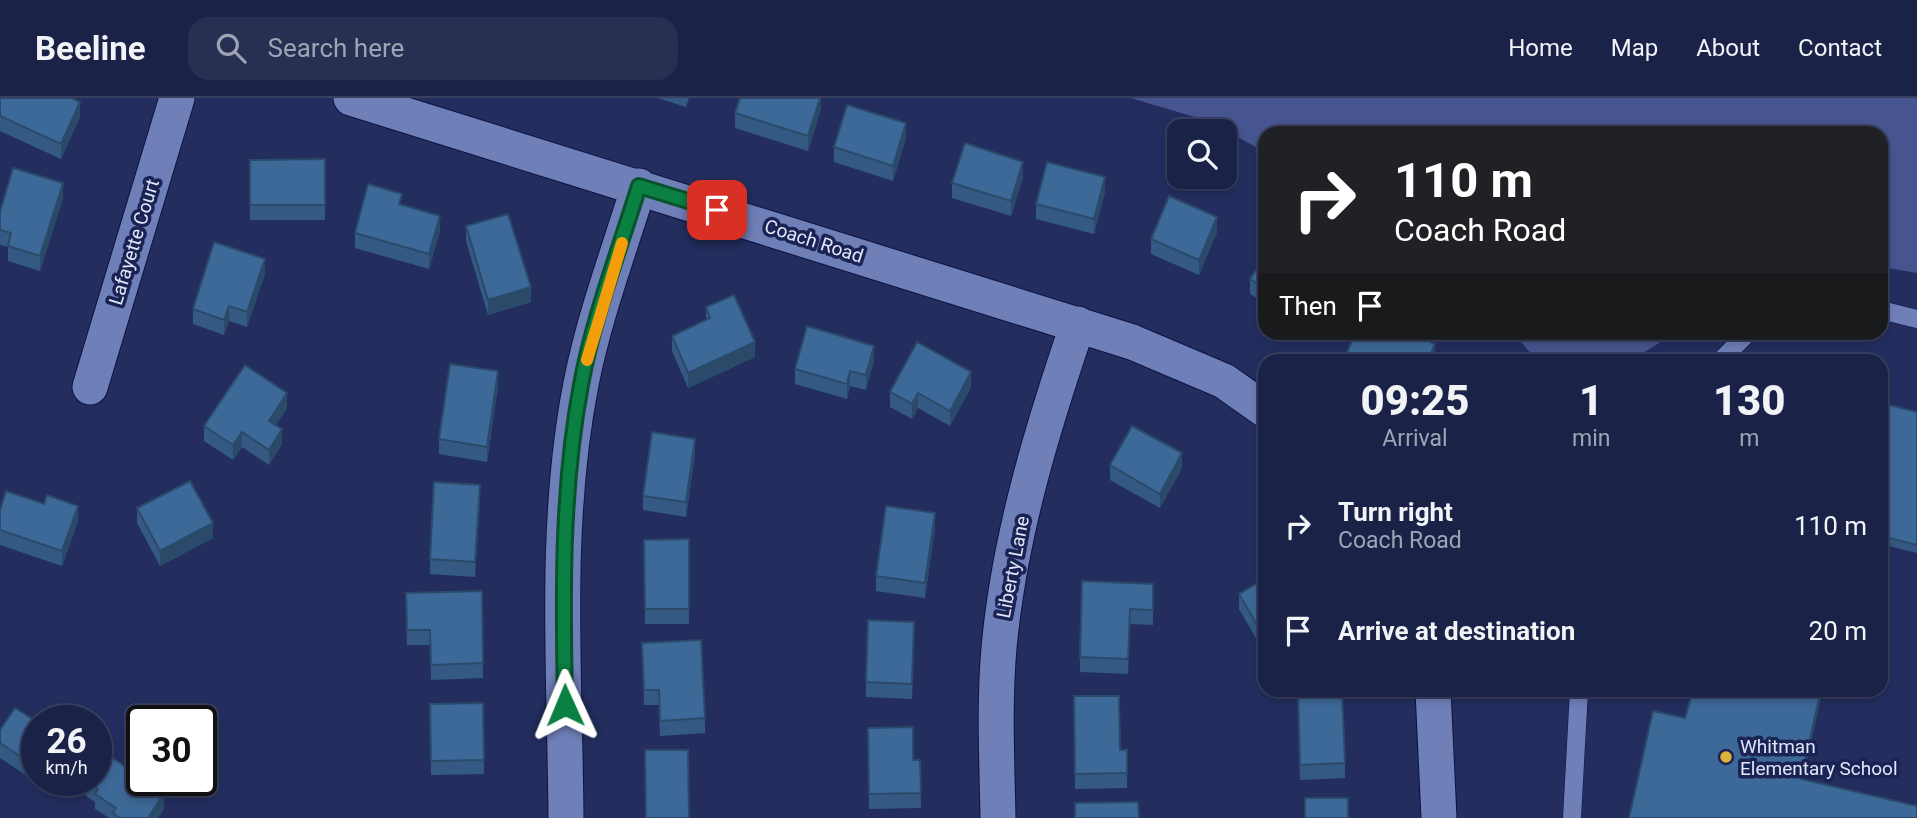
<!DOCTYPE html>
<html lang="en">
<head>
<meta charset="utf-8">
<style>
	body { margin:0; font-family:Roboto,sans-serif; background:#272f52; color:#f1f3f6; height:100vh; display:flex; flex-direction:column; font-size:26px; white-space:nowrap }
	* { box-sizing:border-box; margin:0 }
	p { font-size:23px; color:#9fa4b4 }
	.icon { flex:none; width:38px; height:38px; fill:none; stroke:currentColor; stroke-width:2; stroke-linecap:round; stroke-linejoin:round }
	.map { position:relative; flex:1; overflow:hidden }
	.details { position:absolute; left:1258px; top:256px; width:630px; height:343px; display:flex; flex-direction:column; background:#1a2247; border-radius:21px; box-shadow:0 4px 10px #0003,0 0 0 2px #383f60 }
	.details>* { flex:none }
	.top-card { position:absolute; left:1258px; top:28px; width:630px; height:214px; border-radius:21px; box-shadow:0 4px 10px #0003,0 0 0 2px #383f60; background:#202124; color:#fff; overflow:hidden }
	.fabs { position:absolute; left:1167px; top:21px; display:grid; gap:14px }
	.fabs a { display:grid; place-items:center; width:70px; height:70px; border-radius:14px; background:#1a2247; box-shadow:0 4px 10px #0003,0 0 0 2px #383f60; font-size:35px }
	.speed { position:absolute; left:21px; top:607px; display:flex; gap:14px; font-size:35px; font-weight:700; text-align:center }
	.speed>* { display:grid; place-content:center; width:91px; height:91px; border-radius:50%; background:#1a2247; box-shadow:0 4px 10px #0003,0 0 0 2px #383f60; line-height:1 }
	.speed small { font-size:18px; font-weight:400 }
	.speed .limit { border:4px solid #111; border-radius:10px; background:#fff; color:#111 }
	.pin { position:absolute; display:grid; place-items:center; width:60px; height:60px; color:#fff; margin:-30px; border-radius:14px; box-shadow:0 4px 10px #0006 }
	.me { position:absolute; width:77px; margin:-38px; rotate:359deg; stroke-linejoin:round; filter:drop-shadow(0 0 5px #0008) }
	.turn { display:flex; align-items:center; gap:24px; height:147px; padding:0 21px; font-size:32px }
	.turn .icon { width:91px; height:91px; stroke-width:2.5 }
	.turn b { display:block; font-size:49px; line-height:60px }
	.then { display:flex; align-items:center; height:66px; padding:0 21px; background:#0003; gap:14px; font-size:26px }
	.eta { display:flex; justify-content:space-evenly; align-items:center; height:119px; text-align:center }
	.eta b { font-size:42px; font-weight:800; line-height:49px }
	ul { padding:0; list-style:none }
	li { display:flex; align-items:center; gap:21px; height:105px; padding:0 21px }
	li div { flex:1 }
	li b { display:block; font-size:26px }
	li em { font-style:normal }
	header { display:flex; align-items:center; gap:42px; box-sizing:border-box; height:98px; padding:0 35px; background:#1a2247; border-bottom:2px solid #383f60 }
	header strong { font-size:33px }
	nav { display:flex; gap:38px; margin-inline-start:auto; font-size:24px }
	.search { width:490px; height:63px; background:#272f52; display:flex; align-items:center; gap:18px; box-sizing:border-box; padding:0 24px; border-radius:21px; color:#9fa4b4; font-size:26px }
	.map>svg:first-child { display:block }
</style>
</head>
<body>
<header>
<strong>Beeline</strong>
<div class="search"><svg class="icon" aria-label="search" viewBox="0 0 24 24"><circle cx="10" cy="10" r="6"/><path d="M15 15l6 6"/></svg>Search here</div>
<nav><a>Home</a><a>Map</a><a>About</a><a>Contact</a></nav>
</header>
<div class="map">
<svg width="1917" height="720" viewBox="0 0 1917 720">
	<rect width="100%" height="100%" fill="#232e5f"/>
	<path fill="#46558f" d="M1131,0H1917V175L1881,169V35H1265V54L1208,23Z
		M1513,235H1675L1632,262H1537Z"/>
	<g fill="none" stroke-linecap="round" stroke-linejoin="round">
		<g stroke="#0d1343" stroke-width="19">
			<path id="lane" d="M1881,212L1917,221
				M1721,262L1749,234
				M1572,720L1579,592"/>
		</g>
		<g stroke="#0d1343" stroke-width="37">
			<path id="street" d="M351,0L1132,244L1224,283L1265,312
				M90,289L177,0
				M1433,592L1439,720
				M566,720C565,576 553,428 581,286C594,219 619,153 639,88
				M998,720C997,664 994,607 999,550C1009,440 1042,331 1078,226"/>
		</g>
		<use href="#lane" stroke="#6f7fb8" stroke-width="18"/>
		<use href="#street" stroke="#6f7fb8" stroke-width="35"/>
	</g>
	<path fill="#345a83" d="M0,0L80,19L61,61L0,33Z
		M658,0H689L686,9Z
		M821,0V11L808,53L735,30V15Z
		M906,40L893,83L834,64V49Z
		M325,61V122H250V62Z
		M1023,79L1011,118L952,100V85Z
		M1105,94L1094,136L1036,121V106Z
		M63,100L40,173L8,163V149L0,147V114Z
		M402,107L440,133L429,171L355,150V135Z
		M466,128L531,204L488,217L466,143Z
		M1217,134L1199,177L1151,156V141Z
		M1265,158V205L1250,196V181Z
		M265,176L247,229L229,223L224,237L193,226V211Z
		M706,209L755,259L688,290L672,253V238L706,222Z
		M1347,254L1435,261V262H1347Z
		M874,263L866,292L850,288L847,301L795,286V271Z
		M498,288L487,364L439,356V341Z
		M971,289L950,328L918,310L912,321L890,309V294Z
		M1881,305L1917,314V455L1881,446Z
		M287,310L276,327L282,346L269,367L242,349L233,362L204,343V328Z
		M695,356L686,419L643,412V398Z
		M1110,367L1182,370L1160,410L1110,382Z
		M480,402L475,479L430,476V461Z
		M137,410L213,440L160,468L137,425Z
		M0,412L78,423L62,468L0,447Z
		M935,430L925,500L876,493V478Z
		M689,441V526H645L644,442Z
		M1265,481V550L1263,552L1239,511V496Z
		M1153,486V527L1130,526L1128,576L1080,574V559Z
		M482,493L483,580L431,582L430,547H407L406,495Z
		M914,539L912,601L866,599V584Z
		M642,545L705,620V635L660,638L659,607H644Z
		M1074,598L1120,652H1127V690L1075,691Z
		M483,605L484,676L431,677L430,606Z
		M1298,611L1345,665V680L1300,682Z
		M37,624V682H61L53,695L0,660V632Z
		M868,630L913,662H920L921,710L869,711Z
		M86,683L164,710L158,720H109L95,711V704L86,698Z"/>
	<path fill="#2b4a6a" d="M820,0H821V11L808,53V38Z
		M80,4V19L61,61V46Z
		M906,25V40L893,83V68Z
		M1023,64V79L1011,118V103Z
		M1105,79V94L1094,136V121Z
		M63,85V100L40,173V158Z
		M440,118V133L429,171V156Z
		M1217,119V134L1199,177V162Z
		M265,161V176L247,229V214Z
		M531,189V204L488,217V202Z
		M229,208V223L224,237V222Z
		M755,244V259L688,290V275Z
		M1435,246V262H1428Z
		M874,248V263L866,292V277Z
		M498,273V288L487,364V349Z
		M850,273V288L847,301V286Z
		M971,274V289L950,328V313Z
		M287,295V310L269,338V323Z
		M918,295V310L912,321V306Z
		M282,331V346L269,367V352Z
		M242,334V349L233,362V347Z
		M695,341V356L686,419V404Z
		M1182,355V370L1160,410V396Z
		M480,387V402L475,479V464Z
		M78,408V423L62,468V453Z
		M935,415V430L925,500V485Z
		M213,425V440L160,468V453Z
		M1265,535V550L1263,552V537Z
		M1821,592H1823L1801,689V681Z
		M53,682H61L53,695Z
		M164,695V710L158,720H148Z"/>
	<path fill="#3d6998" stroke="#2b4a6a" stroke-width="2" d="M0,0H72L80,4L61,46L0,18Z
		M740,0H820L808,38L735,15Z
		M847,7L906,25L893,68L834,49Z
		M965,45L1023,64L1011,103L952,85Z
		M325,61V107H250V62Z
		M1047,64L1105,79L1094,121L1036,106Z
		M13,70L63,85L40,158L8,148L11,135L0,132V114Z
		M368,86L402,96L399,106L440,118L429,156L355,135Z
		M1169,98L1217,119L1199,162L1151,141Z
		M508,116L531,189L488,202L466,128Z
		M214,144L265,161L247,214L229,208L224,222L193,211Z
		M1265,158V190L1250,181Z
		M734,197L755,244L688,275L672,238L710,220L706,209Z
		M807,228L874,248L866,277L850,273L847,286L795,271Z
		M1356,234H1384L1396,240L1399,234H1411L1435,246L1428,262H1365L1347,254Z
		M917,244L971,274L950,313L918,295L912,306L890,294Z
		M450,266L498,273L487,349L439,341Z
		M245,267L287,295L269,323L282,331L269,352L242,334L233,347L204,328Z
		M1881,305L1917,314V447L1881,438Z
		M1132,328L1182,355L1160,396L1110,367Z
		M652,334L695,341L686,404L643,398Z
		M190,383L213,425L160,453L137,410Z
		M434,384L480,387L475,464L430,461Z
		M6,393L44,406L47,397L78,408L62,453L0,432V412Z
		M886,408L935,415L925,485L876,478Z
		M689,441V511H645L644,442Z
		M1265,481V535L1263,537L1239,496Z
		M1082,483L1153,486V512L1130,511L1128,561L1080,559Z
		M482,493L483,565L431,567L430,532H407L406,495Z
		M868,522L914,524L912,586L866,584Z
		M701,542L705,620L660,623L659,592H644L642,545Z
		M1693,592H1821L1801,681L1917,708V720H1629L1653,613L1685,620Z
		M1342,594L1345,665L1300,667L1298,596Z
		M1074,598H1119L1120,652H1127V675L1075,676Z
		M483,605L484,662L431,663L430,606Z
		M15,610L37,624V669L0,645V632Z
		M913,629V662H920L921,695L869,696L868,630Z
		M645,652H688L689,720H646Z
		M105,655L142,680V682H146L164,695L148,720H119L113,715L116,710L95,696L98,691L86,683L96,682V668Z
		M1305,700H1348V720H1305Z
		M1138,704L1139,720H1075V705Z"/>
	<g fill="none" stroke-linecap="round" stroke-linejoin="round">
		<g stroke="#07532c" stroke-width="18">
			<path id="route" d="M565,607C563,500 561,393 581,287C593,220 619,153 639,88L717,112"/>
		</g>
		<use href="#route" stroke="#0b8043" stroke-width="12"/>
		<path stroke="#f59e0b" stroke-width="12" d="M587,262L622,145"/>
	</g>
	<circle fill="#d9b334" stroke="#1a2354" stroke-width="2.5" cx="1726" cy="659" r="7"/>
	<g text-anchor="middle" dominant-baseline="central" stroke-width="7" stroke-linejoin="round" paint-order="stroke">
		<g font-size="19" fill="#e0e6f9" stroke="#1a2354">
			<text transform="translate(814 143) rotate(18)">Coach Road</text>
			<text transform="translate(134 144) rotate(-73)">Lafayette Court</text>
			<text transform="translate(1013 469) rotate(-79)">Liberty Lane</text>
		</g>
		<g font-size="19" fill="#e0e6f9" stroke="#1a2354" text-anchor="start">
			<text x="1740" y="648">Whitman<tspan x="1740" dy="22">Elementary School</tspan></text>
		</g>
	</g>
</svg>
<div class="fabs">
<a><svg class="icon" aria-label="search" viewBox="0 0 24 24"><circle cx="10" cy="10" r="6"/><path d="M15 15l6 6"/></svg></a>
</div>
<div class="speed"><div>26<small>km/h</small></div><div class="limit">30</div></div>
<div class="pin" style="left:717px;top:112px;background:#d93025"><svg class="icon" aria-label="arrive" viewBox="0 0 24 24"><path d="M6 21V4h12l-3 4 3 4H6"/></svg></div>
<svg class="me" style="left:565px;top:607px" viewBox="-20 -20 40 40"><path d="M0-17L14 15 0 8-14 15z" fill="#0b8043" stroke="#fff" stroke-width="4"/></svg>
<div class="top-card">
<div class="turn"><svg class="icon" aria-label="right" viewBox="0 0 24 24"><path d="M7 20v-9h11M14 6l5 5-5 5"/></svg><div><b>110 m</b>Coach Road</div></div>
<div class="then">Then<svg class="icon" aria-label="arrive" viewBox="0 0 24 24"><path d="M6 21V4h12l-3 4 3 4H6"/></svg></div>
</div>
<section class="details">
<div class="eta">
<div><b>09:25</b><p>Arrival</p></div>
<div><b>1</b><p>min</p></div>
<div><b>130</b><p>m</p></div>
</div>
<ul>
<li><svg class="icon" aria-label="right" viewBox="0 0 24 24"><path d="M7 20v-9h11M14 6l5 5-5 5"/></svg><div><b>Turn right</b><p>Coach Road</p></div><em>110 m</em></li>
<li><svg class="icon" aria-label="arrive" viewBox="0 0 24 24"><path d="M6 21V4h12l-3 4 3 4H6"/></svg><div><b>Arrive at destination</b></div><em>20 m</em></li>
</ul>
</section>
</div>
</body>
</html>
